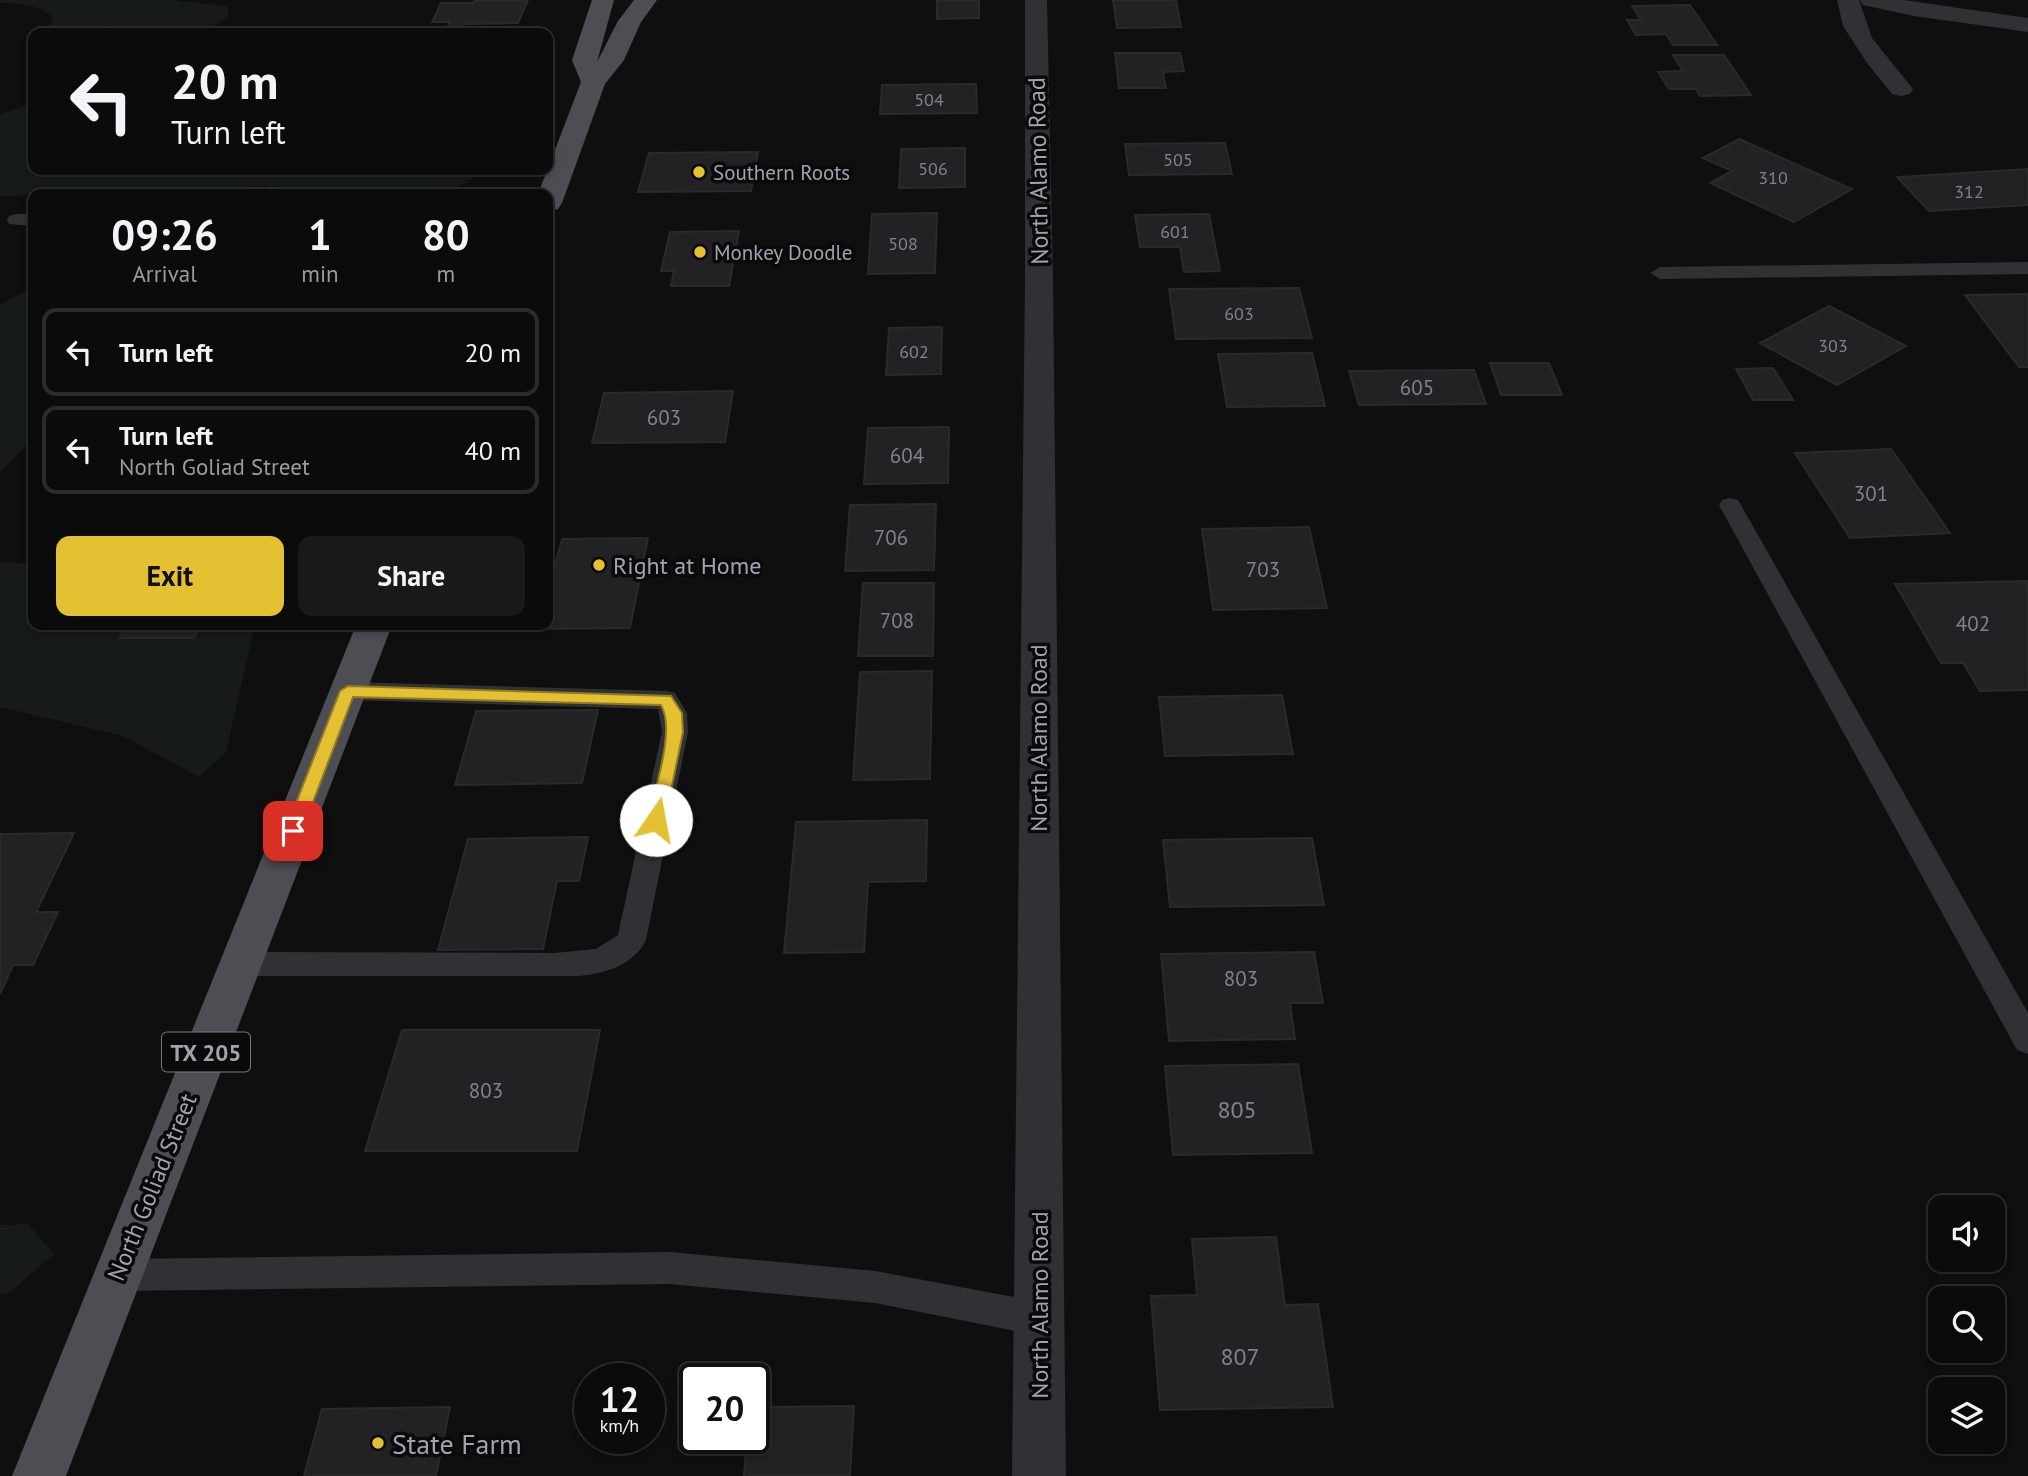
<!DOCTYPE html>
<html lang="en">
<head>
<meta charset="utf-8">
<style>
	body { margin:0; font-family:"PT Sans",sans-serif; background:#19191a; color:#f1f3f6; height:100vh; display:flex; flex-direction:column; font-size:26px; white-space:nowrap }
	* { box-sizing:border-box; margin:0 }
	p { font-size:23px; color:#9a9b9d }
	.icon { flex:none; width:38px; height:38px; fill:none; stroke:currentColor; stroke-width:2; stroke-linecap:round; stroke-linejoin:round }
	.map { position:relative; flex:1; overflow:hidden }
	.panel { position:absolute; left:28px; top:189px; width:525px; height:441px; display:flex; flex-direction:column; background:#0b0b0c; border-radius:14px; box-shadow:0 4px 10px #0003,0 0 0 2px #2b2b2d }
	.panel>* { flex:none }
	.guide { position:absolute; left:28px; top:28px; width:525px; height:147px; border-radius:14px; box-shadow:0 4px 10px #0003,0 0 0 2px #2b2b2d; background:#0b0b0c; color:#f1f3f6; overflow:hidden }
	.buttons { position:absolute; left:1928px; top:1195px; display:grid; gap:14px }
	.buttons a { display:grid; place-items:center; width:77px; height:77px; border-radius:14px; background:#0b0b0c; box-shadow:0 4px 10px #0003,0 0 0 2px #2b2b2d; font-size:35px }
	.speed { position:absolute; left:574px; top:1363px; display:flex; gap:14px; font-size:35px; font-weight:700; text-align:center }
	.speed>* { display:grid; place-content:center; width:91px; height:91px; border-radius:50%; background:#0b0b0c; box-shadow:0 4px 10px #0003,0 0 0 2px #2b2b2d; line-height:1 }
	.speed small { font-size:18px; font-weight:400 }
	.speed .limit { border:4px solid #111; border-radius:10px; background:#fff; color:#111 }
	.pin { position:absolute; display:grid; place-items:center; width:60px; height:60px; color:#fff; margin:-30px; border-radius:14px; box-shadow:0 4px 10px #0006 }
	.me { position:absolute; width:77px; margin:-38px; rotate:12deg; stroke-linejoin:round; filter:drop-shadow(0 0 5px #0008) }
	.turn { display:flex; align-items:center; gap:24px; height:147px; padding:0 28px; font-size:32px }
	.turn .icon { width:91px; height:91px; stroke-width:2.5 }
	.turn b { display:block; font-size:49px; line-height:60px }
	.eta { display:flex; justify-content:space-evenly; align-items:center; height:119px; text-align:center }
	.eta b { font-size:42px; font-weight:700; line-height:49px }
	.action { display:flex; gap:14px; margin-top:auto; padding:14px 28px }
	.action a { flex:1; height:80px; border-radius:14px; background:#e4c133; color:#111; font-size:28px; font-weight:700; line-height:80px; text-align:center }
	.action a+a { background:#19191a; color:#f1f3f6 }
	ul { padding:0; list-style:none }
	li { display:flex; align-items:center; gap:21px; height:88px; margin:0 14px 10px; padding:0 14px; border:4px solid #2b2b2d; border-radius:14px }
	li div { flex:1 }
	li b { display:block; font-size:26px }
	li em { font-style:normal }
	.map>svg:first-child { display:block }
</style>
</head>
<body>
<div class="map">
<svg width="2028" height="1476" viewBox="0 0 2028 1476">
	<rect width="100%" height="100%" fill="#0f0f10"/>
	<path fill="#161b17" d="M0,0H174L227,6L229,15L207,33H126L124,29L106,25L89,33H47V28L54,19C43,5 17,3 0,3Z
		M33,103V170H167L219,174L249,170H485L461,186L436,193L312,191L265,186L183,192L136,191L0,196V114Z
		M33,286V438L0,473V305Z
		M0,562L33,564V625H255L226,752L199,777L123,736L0,707Z
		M28,1224L54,1254L9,1293H0V1225Z"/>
	<path fill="#222224" stroke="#2a292c" stroke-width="2" d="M475,0H528L518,23L464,24L459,33H404L407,28H447L450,22H432L441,3H473Z
		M937,0H979V18L937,19Z
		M1113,0H1176L1181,27L1117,28Z
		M1690,5L1717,45H1673L1666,34L1636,35L1627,20H1641L1632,6Z
		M1115,53H1180L1184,71L1163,72L1166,88H1119Z
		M1673,55H1724L1751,95L1700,96L1696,89H1669L1658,72L1683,71Z
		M976,84L977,113L880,114L882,85Z
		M1739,139L1852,189L1794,222L1710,183L1732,171L1703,158Z
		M1225,143L1232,174L1129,175L1125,144Z
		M965,148V187L899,188L901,149Z
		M758,152L751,191L638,192L649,153Z
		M2028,169V205L1929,211L1897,177Z
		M937,213L935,273L868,274L872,214Z
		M1209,214L1220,271L1184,272L1180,247H1140L1135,215Z
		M739,231L729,286H671L674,271H661L670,232Z
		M1299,288L1312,338L1176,339L1169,289Z
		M2028,294V367H2019L1965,295Z
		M1829,306L1906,346L1837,385L1760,343Z
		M942,327L941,374L886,375L889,328Z
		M1312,353L1325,406L1227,407L1218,354Z
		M1490,363H1549L1562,395H1501Z
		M1773,368L1793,400H1753L1736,369Z
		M1474,370L1486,404L1359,405L1349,371Z
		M733,391L725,442L592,443L604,393Z
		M949,427L948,483L864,484L868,428Z
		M1891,449L1950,533L1850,538L1795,453Z
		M936,504L934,570L845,571L850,505Z
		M1309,527L1327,608L1213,610L1202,529Z
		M648,538L630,628L538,629L539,625H548V592L562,539Z
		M2027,581L2028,690L1980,691L1963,663H1941L1895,584Z
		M863,583H934L933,656H858Z
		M126,625H200L194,638H120Z
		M932,671L930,779L853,780L860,672Z
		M1282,695L1293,754L1165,756L1159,697Z
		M598,710L582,783L455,785L476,711Z
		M927,820L926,881L868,882L864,952L784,953L796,822Z
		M74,833L36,912H58L33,965H13L0,994V834Z
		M588,837L579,881H557L543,949L438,950L468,839Z
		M1312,838L1324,905L1170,907L1163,840Z
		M1314,952L1323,1003H1290L1295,1039L1169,1041L1161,954Z
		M402,1030H600L577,1151H365Z
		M1298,1064L1312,1153L1173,1155L1165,1066Z
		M1276,1237L1285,1305L1318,1304L1333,1407L1160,1410L1151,1296L1197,1295L1192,1239Z
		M854,1406L850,1476H744L747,1438H754V1407Z
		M450,1407L436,1476H304L322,1409Z"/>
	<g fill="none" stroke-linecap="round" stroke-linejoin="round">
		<path fill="#303135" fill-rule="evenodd" d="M16,214H33V226L9,224L7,220L9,216Z
			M2028,262V274L1660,279L1650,273L1660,267Z
			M1730,498L1738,500L1741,505L2028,1013V1054L2017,1050L1719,505L1722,500Z
			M348,682L666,691L675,693L687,713L688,732L646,940C633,966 604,974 577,976H240L230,973L225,964L230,955L240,952L554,953L596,949L618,935L662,732L658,709L348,700L339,697L335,691L339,685Z
			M670,1252L875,1271L1040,1302L1052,1307L1057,1319L1052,1331L1040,1336L875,1303L670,1284L118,1291L106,1286L101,1275L106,1264L118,1259Z"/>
		<path fill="#303135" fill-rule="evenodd" d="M1025,0H1047L1053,280L1066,1476H1012L1025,280Z
			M1837,0H1859L1872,38L1913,89L1910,94L1901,96L1892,94L1867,63L1843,26Z
			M1860,0H1904L2028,18V32L1914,16L1863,5Z"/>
		<path fill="#4d4d54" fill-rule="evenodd" d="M592,0H614L597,62L618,21L634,0H657L641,22L624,60L605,84L562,203L558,209L548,211V194H538L581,82L572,60Z
			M356,625H392L66,1476H12Z"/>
	</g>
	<path fill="#e4c133" stroke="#947d21" stroke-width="2" d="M348,686L671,696L682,713L683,732L665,820L656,826L648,820C654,791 676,730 661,705L353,697L302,831L299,835H287L285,831L340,691Z"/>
	<g fill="#e4c133" stroke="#0a0a0b" stroke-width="2.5">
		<circle cx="699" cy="172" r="7"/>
		<circle cx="700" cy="252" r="7"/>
		<circle cx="599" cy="565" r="7"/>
		<circle cx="378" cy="1443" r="7"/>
	</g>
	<g text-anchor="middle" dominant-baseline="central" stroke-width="7" stroke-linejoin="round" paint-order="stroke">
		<g font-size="18" fill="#80838c">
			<text x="929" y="99">504</text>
			<text x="1178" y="159">505</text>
			<text x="933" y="168">506</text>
			<text x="1773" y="177">310</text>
			<text x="1969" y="191">312</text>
			<text x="1175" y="231">601</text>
			<text x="903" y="243">508</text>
			<text x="1239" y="313">603</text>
			<text x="1833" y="345">303</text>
			<text x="914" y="351">602</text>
		</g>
		<g font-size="21" fill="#a1a4b0" stroke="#0a0a0b" text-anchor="start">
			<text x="713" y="172">Southern Roots</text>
			<text x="714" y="252">Monkey Doodle</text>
		</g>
		<g font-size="21" fill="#80838c">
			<text x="1417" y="387">605</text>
			<text x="664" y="417">603</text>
			<text x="907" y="455">604</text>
			<text x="1871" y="493">301</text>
			<text x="891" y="537">706</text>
			<text x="1263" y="569">703</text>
			<text x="897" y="620">708</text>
			<text x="1973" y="623">402</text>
			<text x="1241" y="978">803</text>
			<text x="486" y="1090">803</text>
		</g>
		<rect fill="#0a0a0b" stroke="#74767e" stroke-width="2" x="162" y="1032.5" width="88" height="39" rx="5"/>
		<g font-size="23" font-weight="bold" fill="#a1a4b0">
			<text x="206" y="1052">TX 205</text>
		</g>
		<g font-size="24" fill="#a1a4b0" stroke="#0a0a0b">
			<text transform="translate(1038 171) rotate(-91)">North Alamo Road</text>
			<text transform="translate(1038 738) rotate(-90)">North Alamo Road</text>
			<text transform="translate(152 1187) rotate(-68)">North Goliad Street</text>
			<text transform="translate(1039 1305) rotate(-90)">North Alamo Road</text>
		</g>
		<g font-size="24" fill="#a1a4b0" stroke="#0a0a0b" text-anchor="start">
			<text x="613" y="565">Right at Home</text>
		</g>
		<g font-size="24" fill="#80838c">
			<text x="1237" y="1109">805</text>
			<text x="1240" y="1356">807</text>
		</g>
		<g font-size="28" fill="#a1a4b0" stroke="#0a0a0b" text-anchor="start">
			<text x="392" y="1443">State Farm</text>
		</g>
	</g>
</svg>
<div class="buttons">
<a><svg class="icon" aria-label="sound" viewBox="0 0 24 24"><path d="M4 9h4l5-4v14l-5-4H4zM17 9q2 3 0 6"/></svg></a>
<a><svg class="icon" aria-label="search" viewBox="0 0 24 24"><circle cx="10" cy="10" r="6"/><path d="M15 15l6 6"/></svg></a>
<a><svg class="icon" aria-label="layers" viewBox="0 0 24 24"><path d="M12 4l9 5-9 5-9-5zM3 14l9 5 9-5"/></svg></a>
</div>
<div class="speed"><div>12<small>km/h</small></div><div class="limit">20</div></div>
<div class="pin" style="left:293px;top:831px;background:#d93025"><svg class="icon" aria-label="arrive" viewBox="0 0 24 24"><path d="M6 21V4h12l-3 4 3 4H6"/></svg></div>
<svg class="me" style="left:656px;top:820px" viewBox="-20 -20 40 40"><circle r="19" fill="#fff"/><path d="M0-13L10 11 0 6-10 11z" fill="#e4c133"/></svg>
<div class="guide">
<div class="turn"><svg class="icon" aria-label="left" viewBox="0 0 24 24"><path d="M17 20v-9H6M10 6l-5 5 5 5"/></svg><div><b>20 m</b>Turn left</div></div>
</div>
<section class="panel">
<div class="eta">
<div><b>09:26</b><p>Arrival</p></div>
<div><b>1</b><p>min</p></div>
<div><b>80</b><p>m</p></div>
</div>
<ul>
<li><svg class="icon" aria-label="left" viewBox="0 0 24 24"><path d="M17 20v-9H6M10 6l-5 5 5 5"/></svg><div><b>Turn left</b></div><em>20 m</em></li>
<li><svg class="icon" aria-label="left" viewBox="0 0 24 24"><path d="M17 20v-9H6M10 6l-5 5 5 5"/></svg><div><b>Turn left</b><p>North Goliad Street</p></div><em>40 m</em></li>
</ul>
<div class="action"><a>Exit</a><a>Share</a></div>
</section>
</div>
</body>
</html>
